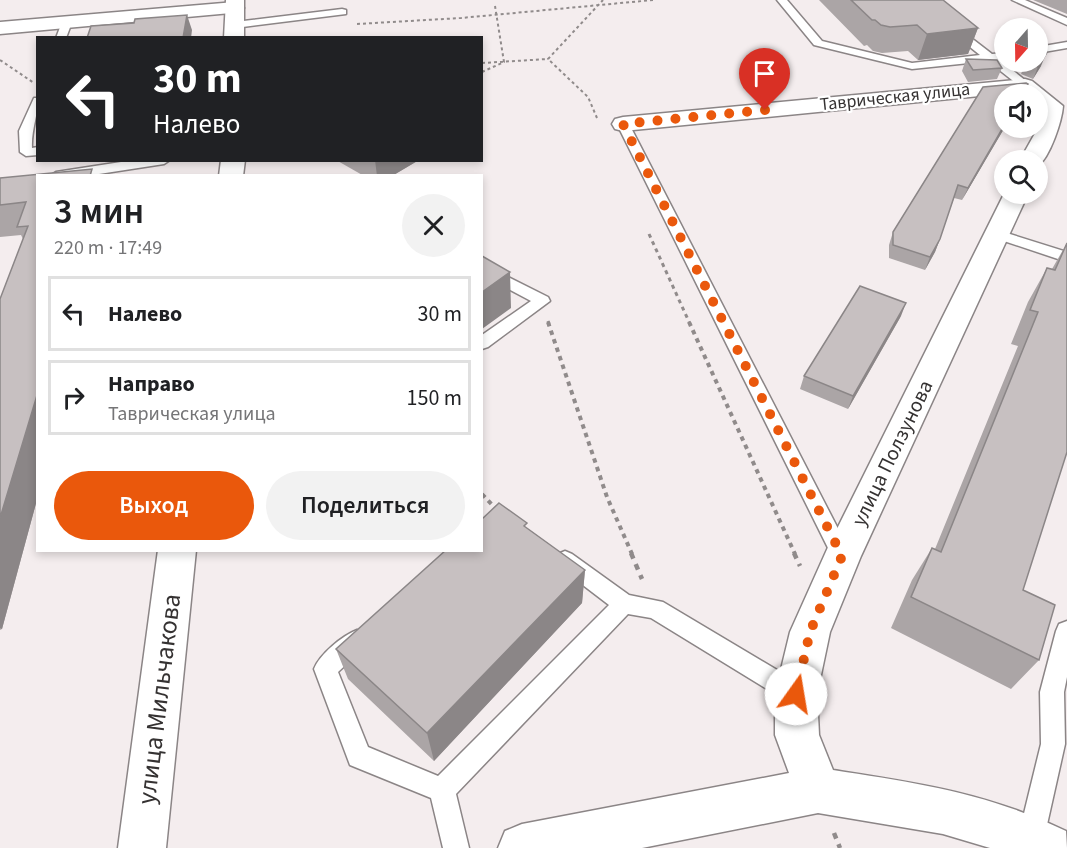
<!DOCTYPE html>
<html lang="ru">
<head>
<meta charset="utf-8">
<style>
	body { margin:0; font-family:"Source Sans 3",sans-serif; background:#f2f2f2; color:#202124; height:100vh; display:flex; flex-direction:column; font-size:22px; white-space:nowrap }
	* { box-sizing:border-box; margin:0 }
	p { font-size:20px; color:#757577 }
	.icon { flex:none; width:33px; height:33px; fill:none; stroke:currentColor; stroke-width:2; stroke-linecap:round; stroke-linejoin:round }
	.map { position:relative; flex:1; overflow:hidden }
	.drawer { position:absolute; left:36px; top:174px; width:447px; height:378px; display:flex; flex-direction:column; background:#fff; border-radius:0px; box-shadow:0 3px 9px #0003 }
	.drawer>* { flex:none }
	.guide { position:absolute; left:36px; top:36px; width:447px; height:126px; border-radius:0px; box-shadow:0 3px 9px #0003; background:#202124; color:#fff; overflow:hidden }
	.needle { width:39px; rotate:200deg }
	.buttons { position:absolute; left:994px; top:18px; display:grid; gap:12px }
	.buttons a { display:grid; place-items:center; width:54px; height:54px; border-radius:50%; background:#fff; box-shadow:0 3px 9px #0003; font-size:30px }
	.pin { position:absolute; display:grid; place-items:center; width:51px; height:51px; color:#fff; margin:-62px -26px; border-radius:50% 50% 50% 0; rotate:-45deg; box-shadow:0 0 6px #0007 }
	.pin .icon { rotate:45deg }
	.me { position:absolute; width:66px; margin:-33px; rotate:13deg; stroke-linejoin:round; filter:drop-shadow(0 0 4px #0008) }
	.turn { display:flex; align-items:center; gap:21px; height:126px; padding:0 18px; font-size:27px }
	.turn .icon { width:78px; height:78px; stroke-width:2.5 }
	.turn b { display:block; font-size:42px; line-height:51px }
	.round { display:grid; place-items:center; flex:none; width:63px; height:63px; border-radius:32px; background:#f2f2f2 }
	.summary { display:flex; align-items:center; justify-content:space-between; height:102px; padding:0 18px }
	h1 { font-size:36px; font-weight:600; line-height:45px }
	.primary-button { display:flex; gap:12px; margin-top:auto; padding:12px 18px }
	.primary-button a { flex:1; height:69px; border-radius:36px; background:#ea580c; color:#fff; font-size:24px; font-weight:600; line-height:69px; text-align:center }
	.primary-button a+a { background:#f2f2f2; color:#202124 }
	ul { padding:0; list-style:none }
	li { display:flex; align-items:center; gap:18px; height:75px; margin:0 12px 9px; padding:0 6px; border:3px solid #e0e0e0; border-radius:0px }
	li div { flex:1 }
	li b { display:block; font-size:22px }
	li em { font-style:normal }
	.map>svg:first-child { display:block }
</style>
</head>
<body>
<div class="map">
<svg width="1067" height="848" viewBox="0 0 1067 848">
	<rect width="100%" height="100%" fill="#f4edee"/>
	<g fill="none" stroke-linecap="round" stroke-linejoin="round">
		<g stroke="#8b8586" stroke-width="3">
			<path id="lane" d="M777,0H787L822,41L912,63L980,55L911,0H922L992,54L1005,53V59L1000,60L1031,85L1025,88L1021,87L988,61L912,69L814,45Z
				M1012,0H1025L1067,18V25Z
				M342,9L346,10V14L235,28L230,25L235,22Z
				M67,19L72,22L66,38H56L62,22Z
				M1067,42V48L1038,53V47Z
				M34,98H38C38,116 31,130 32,148L38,147V155L26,156L20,152L19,131Z
				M623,120L629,124L849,550L852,556L849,562L842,565L835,562L617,124Z
				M134,160H170L164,164L86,176H50L56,172Z
				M997,230L1067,252V262L992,237L990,234L992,231Z
				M482,264L548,297L550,301L488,347L482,349V335L531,301L482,275Z
				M565,551L572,554L629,595L663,602L804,686L808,694L804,702L796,705L788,702L651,618L628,614L456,794L469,848H443L431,798L350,765L314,669C320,654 342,636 357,630L365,633L368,640L365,647L338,672L368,747L438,776L609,605L558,566L555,560L558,554Z
				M1067,621V677L1064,692L1065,744L1044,838L1040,847L1024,848L1018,838L1041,744L1040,692L1056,631L1059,624Z"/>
		</g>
		<g stroke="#8b8586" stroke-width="3">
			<path id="street" d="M235,2L242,4L244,8L242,12L0,34V22Z
				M1025,79L1032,81L1063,106C1062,121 1050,157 1038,166V160H1020L1038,128L1041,108L1038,106V94H1024L1021,92L623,131L615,129L612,124L615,119L623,117Z
				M1005,192L1028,194L861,556L830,632L817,694L819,735L833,770C917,783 988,793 1066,831L1067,848H990L943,834L818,813L642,848H498L505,831L522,824L789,773L775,735V694L790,632L829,545Z"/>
		</g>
		<g stroke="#8b8586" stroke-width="3">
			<path id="secondary" d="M226,0H244V38H224Z
				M221,160H245L243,176H219Z
				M158,550H196L166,848H118Z"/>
		</g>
		<path stroke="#908b8b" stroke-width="2" stroke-dasharray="3 3" stroke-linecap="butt" d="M357,24L461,18L653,0
			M0,60L34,83
			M482,63L548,59
			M482,72L504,62L495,6
			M597,118L588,97L548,59L603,0"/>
		<path stroke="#908b8b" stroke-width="3" stroke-dasharray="4 4" stroke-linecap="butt" d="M649,234L690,324
			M548,321L549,324"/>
		<path stroke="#908b8b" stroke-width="4" stroke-dasharray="4.5 4.5" stroke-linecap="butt" d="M548,322L607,497L632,554
			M689,322L795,554
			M482,494L498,511"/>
		<path stroke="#908b8b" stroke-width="4.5" stroke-dasharray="6 6" stroke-linecap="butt" d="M631,553L642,579
			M794,553L800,566
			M834,833L840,848"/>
		<use href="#lane" fill="#fff" fill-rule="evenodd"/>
		<use href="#street" fill="#fff" fill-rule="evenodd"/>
		<use href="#secondary" fill="#fff" fill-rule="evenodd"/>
	</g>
	<path fill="#aba5a6" d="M819,0H943L978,28L968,54L918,60L908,51L882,53L873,51L867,45L864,46Z
		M1033,0H1067V14Z
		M966,59L1002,68L997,79L968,82L962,71Z
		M1026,62L1041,66L1033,79L1021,74Z
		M1026,83L1028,84L1024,94H1005V127L962,200L954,198L940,239L935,252L925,270L889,258V245L893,232L983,87Z
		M336,160H419L392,176H364Z
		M38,176V496L2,629L0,630V299L23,239L21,235L0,237V178Z
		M1067,243L1023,590L1039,660L1011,689L891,628L912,580L932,548L935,549L1018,346L1011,344L1028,302L1047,268L1052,269Z
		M901,316L848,409L800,389L804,376Z
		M527,528L585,570L582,603L434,761L348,679L336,649Z"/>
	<path fill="#8b8687" d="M187,15L192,30L191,38H183Z
		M978,28L968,54L918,60L927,34Z
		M1046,54L1041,66L1033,79L1038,67Z
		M1005,124V127L962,200L968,188Z
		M375,160H419L392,176H377Z
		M940,239L935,252L925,270L930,257Z
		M510,272L511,308L482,329V292Z
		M906,303L901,316L848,409L853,396Z
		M38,392V496L2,629L0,628V518Z
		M585,570L582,603L434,761L427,733Z"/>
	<path fill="#c7c0c1" stroke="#8b8687" stroke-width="1.5" d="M851,0H943L978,28L927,34L917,25L890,27L881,25L875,20H872Z
		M187,15L183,38H87L91,26L134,23L135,19Z
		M1046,54L1038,67L1026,62H1038V57Z
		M966,59L997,60L1002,68L973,70Z
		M1026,83L1028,84L1022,94H1005V124L968,188L958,185L940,239L930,257L893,245V232L983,87Z
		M92,169L90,176H38V392L0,518V299L28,226L17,227L26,202L0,205V178Z
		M1067,243V452L1023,590L1055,605L1039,660L911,597L932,548L941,552L1038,312L1030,310L1047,268L1055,270Z
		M482,256L510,272L482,292Z
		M860,286L906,303L853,396L804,376Z
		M499,503L527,523L524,526L585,570L427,733L336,649L446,550H482V519Z"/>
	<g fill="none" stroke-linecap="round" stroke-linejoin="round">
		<path stroke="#ea580c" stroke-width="10" stroke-dasharray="0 18" d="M765,110L623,124L842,556L810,632L796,694"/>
	</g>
	<g text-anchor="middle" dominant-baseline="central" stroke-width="4.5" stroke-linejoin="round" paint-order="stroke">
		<g font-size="18" fill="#353232" stroke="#fff">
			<text transform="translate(895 97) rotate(-6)">Таврическая улица</text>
		</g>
		<g font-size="21" fill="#353232" stroke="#fff">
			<text transform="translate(892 453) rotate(-64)">улица Ползунова</text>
		</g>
		<g font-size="26" fill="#353232" stroke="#fff">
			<text transform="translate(159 699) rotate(-83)">улица Мильчакова</text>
		</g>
	</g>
</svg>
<div class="buttons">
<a><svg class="needle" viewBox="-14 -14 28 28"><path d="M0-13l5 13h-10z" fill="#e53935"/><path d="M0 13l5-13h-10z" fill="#757577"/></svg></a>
<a><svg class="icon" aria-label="sound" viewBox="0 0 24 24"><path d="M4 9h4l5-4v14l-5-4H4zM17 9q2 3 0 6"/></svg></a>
<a><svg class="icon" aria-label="search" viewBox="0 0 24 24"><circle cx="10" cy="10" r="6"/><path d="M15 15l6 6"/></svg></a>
</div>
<div class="pin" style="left:765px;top:110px;background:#d93025"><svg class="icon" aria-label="arrive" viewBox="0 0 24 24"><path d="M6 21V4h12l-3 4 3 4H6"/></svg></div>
<svg class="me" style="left:796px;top:694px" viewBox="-20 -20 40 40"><circle r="19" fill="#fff"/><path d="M0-13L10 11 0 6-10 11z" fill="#ea580c"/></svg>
<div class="guide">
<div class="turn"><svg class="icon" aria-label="left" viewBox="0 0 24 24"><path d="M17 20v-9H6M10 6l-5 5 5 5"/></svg><div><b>30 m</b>Налево</div></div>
</div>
<section class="drawer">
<div class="summary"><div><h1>3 мин</h1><p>220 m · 17:49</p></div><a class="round"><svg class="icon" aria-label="close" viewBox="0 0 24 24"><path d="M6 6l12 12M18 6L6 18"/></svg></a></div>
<ul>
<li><svg class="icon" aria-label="left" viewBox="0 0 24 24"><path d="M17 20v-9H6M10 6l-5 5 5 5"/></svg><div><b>Налево</b></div><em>30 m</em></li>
<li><svg class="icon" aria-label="right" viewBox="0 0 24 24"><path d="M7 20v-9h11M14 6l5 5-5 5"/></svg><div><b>Направо</b><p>Таврическая улица</p></div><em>150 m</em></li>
</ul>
<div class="primary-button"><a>Выход</a><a>Поделиться</a></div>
</section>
</div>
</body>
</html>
